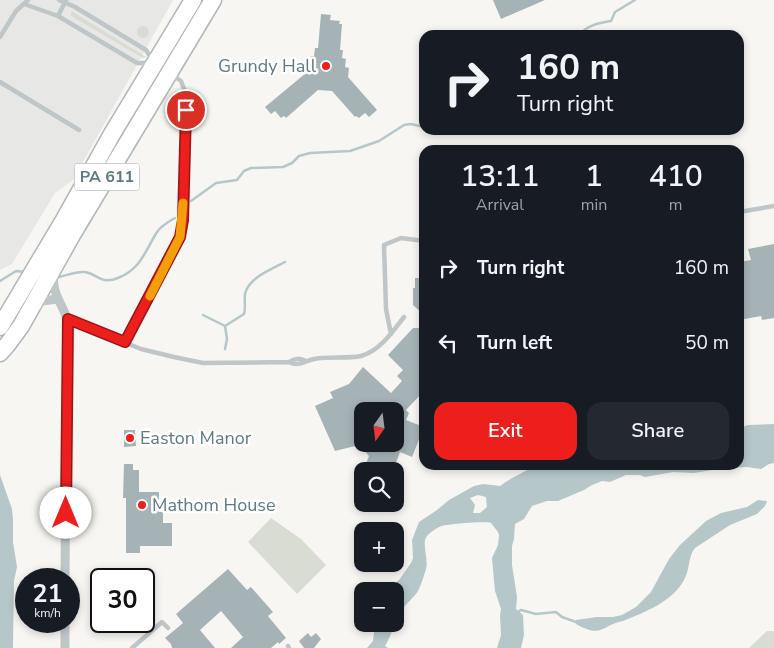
<!DOCTYPE html>
<html lang="en">
<head>
<meta charset="utf-8">
<style>
	body { margin:0; font-family:"Nunito Sans",sans-serif; background:#242831; color:#f1f3f6; height:100vh; display:flex; flex-direction:column; font-size:19px; white-space:nowrap }
	* { box-sizing:border-box; margin:0 }
	p { font-size:16px; color:#9ea1a6 }
	.icon { flex:none; width:28px; height:28px; fill:none; stroke:currentColor; stroke-width:2; stroke-linecap:round; stroke-linejoin:round }
	.map { position:relative; flex:1; overflow:hidden }
	.sheet { position:absolute; left:419px; top:145px; width:325px; height:325px; display:flex; flex-direction:column; background:#171b24; border-radius:15px; box-shadow:0 2px 8px #0003 }
	.sheet>* { flex:none }
	.guide { position:absolute; left:419px; top:30px; width:325px; height:105px; border-radius:15px; box-shadow:0 2px 8px #0003; background:#171b24; color:#f1f3f6; overflow:hidden }
	.needle { width:32px; rotate:194deg }
	.tools { position:absolute; left:354px; top:402px; display:grid; gap:10px }
	.tools a { display:grid; place-items:center; width:50px; height:50px; border-radius:10px; background:#171b24; box-shadow:0 2px 8px #0003; font-size:25px }
	.speed { position:absolute; left:15px; top:568px; display:flex; gap:10px; font-size:25px; font-weight:700; text-align:center }
	.speed>* { display:grid; place-content:center; width:65px; height:65px; border-radius:50%; background:#171b24; box-shadow:0 2px 8px #0003; line-height:1 }
	.speed small { font-size:12px; font-weight:400 }
	.speed .limit { border:2px solid #111; border-radius:8px; background:#fff; color:#111 }
	.pin { position:absolute; display:grid; place-items:center; width:42px; height:42px; color:#fff; margin:-21px; border:2px solid #fff; border-radius:50%; box-shadow:0 1px 5px #0007 }
	.me { position:absolute; width:55px; margin:-28px; rotate:0deg; stroke-linejoin:round; filter:drop-shadow(0 0 4px #0008) }
	.turn { display:flex; align-items:center; gap:18px; height:105px; padding:0 15px; font-size:22px }
	.turn .icon { width:65px; height:65px; stroke-width:2.5 }
	.turn b { display:block; font-size:35px; line-height:42px }
	.eta { display:flex; justify-content:space-evenly; align-items:center; height:85px; text-align:center }
	.eta b { font-size:30px; font-weight:600; line-height:35px }
	.primary-button { display:flex; gap:10px; margin-top:auto; padding:10px 15px }
	.primary-button a { flex:1; height:58px; border-radius:15px; background:#ed1f1d; color:#fff; font-size:20px; font-weight:600; line-height:58px; text-align:center }
	.primary-button a+a { background:#242831; color:#f1f3f6 }
	ul { padding:0; list-style:none }
	li { display:flex; align-items:center; gap:15px; height:75px; padding:0 15px }
	li div { flex:1 }
	li b { display:block; font-size:19px }
	li em { font-style:normal }
	.map>svg:first-child { display:block }
</style>
</head>
<body>
<div class="map">
<svg width="774" height="648" viewBox="0 0 774 648">
	<rect width="100%" height="100%" fill="#f7f6f3"/>
	<path fill="#e7e8e6" d="M0,0H173L73,180L55,193L12,264L0,270Z"/>
	<path fill="#d8dcd2" d="M71,12H73L146,57L143,58L71,16Z
		M137 32a6 6 0 1 1 12 0a6 6 0 1 1-12 0Z
		M271,518L301,539L326,565L297,594L248,542Z
		M767,631H774V648H749Z"/>
	<path fill="#b5c7c9" fill-rule="evenodd" d="M774,424V463L769,464L761,469L746,467L718,469L694,473L673,472L645,477L640,475H626L610,482L602,481L592,485L584,490L558,501H547L532,506L524,519L515,524L514,539L512,546V565L517,597L516,609L523,615L524,635L521,648H497L501,635L500,616L501,609L495,591L492,558L498,545L499,535L498,532L491,523C487,521 448,524 442,526C438,527 429,533 427,536C421,543 429,559 426,569C424,576 421,585 418,591C414,598 405,604 401,611C394,623 392,635 385,646L388,648H367L373,641L375,624H395V591H387L399,580L411,563L413,558L412,540L419,522L437,510L449,500L474,486L483,484L500,486C511,477 524,473 535,465H739V428L748,425ZM478,495L486,497L487,507L480,513H473L475,505L470,498Z
		M0,475L12,509L13,519V542L17,567L14,581L13,648H0Z
		M758,500L767,501L765,506L757,514L730,525L695,548C688,556 690,570 684,580C672,602 645,612 623,621C601,625 603,639 576,624V620L597,617H613L622,615L636,607L651,592L669,559L680,545L706,521L721,513L747,507Z"/>
	<g fill="none" stroke-linecap="round" stroke-linejoin="round">
		<path stroke="#b5c7c9" stroke-width="2.5" d="M580,35C586,25 600,23 611,21L615,12L635,0
			M191,201L216,183L237,180L244,171L251,168L283,167L292,163L299,156L310,153L350,151L379,141L404,125L411,124L424,127
			M59,277C68,275 76,271 85,272C98,274 100,285 118,278C141,269 145,251 157,232C162,225 168,222 175,218
			M0,281L16,271L25,272
			M203,315L225,326L227,339L225,349
			M225,326L244,314C246,308 244,301 245,294C248,278 272,269 285,262
			M516,613L521,610L536,614L556,612L562,617L576,622"/>
	</g>
	<path fill="#a6b3b6" fill-rule="evenodd" d="M493,0H545L501,19Z
		M321,14L331,15L330,20L340,21L339,24H342L340,50H343L342,58L346,59L345,67L349,68L348,77L377,110L369,117L365,113L359,118L356,116L355,117L332,91L318,90L286,118L284,116L281,118L275,111L271,114L265,107L306,73L307,64L310,65L311,56H314L315,48H318Z
		M774,244V318L762,320L761,316L739,320V262L751,260L748,249Z
		M415,278H423L424,281V315L413,305V288H415Z
		M413,328H424V391L406,410L409,413L406,420L424,427L412,457L400,452L393,471H363L369,456L359,445L335,451L315,406L333,398L330,392L349,384L363,367L391,393L402,381L397,376L403,370L388,355ZM362,411H395V444H362Z
		M124,430H135L136,446L124,447Z
		M124,464H133V470H139V492H159V512H163V523H172V546H140V553H126V498H123Z
		M228,569L247,590L251,587L273,612L268,616L286,638L279,644L278,642L271,648H231L243,637L221,611L200,630L215,648H172L171,644L165,638L183,623L176,614Z
		M308,633L311,637L316,633L321,639L314,648H304L299,641Z"/>
	<g fill="none" stroke-linecap="round" stroke-linejoin="round">
		<g stroke="#b0b7b9" stroke-width="19">
			<path id="highway" d="M0,327L65,218L112,134L193,0
				M0,353L7,345L21,326L72,235L213,0"/>
		</g>
		<path stroke="#bfc6c8" stroke-width="4.5" d="M59,0L75,7L146,50L153,61
			M24,4L58,16L137,63H151
			M58,16L66,0
			M0,37L16,11L28,0
			M0,82L79,130
			M739,212L774,206
			M67,319L141,349L174,357L203,363L289,362C299,367 304,361 314,359C330,356 346,359 361,356C380,351 393,331 404,317
			M391,334L386,309L384,245L401,238L424,241
			M125,343L171,256L180,237L183,220L186,94L181,81L171,74
			M289,362C295,358 299,358 306,361
			M288,646L289,648
			M132,648L162,622L168,628"/>
		<path stroke="#bfc6c8" stroke-width="9" d="M54,274C51,292 62,303 67,319L65,579
			M35,307L42,301L57,299
			M65,648V621"/>
		<use href="#highway" stroke="#fff" stroke-width="16"/>
	</g>
	<g fill="none" stroke-linecap="round" stroke-linejoin="round">
		<g stroke="#9a1413" stroke-width="12">
			<path id="route" d="M66,513L68,319L125,342L180,237L183,220L186,110"/>
		</g>
		<use href="#route" stroke="#ed1f1d" stroke-width="9"/>
		<path stroke="#f59e0b" stroke-width="9" d="M150,296L180,237L183,203"/>
	</g>
	<g fill="#ed1f1d" stroke="#fff" stroke-width="2">
		<circle cx="326" cy="66" r="5"/>
		<circle cx="130" cy="438" r="5"/>
		<circle cx="142" cy="505" r="5"/>
	</g>
	<g text-anchor="middle" dominant-baseline="central" stroke-width="5" stroke-linejoin="round" paint-order="stroke">
		<rect fill="#fff" stroke="#90a1a6" stroke-width="1" x="74.5" y="163.5" width="65" height="27" rx="4"/>
		<g font-size="16" font-weight="bold" fill="#607980">
			<text x="107" y="177">PA 611</text>
		</g>
		<g font-size="18" fill="#607980" stroke="#fff" text-anchor="start">
			<text x="316" y="66" text-anchor="end">Grundy Hall</text>
			<text x="140" y="438">Easton Manor</text>
			<text x="152" y="505">Mathom House</text>
		</g>
	</g>
</svg>
<div class="tools">
<a><svg class="needle" viewBox="-14 -14 28 28"><path d="M0-13l5 13h-10z" fill="#e53935"/><path d="M0 13l5-13h-10z" fill="#9ea1a6"/></svg></a>
<a><svg class="icon" aria-label="search" viewBox="0 0 24 24"><circle cx="10" cy="10" r="6"/><path d="M15 15l6 6"/></svg></a>
<a>+</a>
<a>−</a>
</div>
<div class="speed"><div>21<small>km/h</small></div><div class="limit">30</div></div>
<div class="pin" style="left:186px;top:110px;background:#d93025"><svg class="icon" aria-label="arrive" viewBox="0 0 24 24"><path d="M6 21V4h12l-3 4 3 4H6"/></svg></div>
<svg class="me" style="left:66px;top:513px" viewBox="-20 -20 40 40"><circle r="19" fill="#fff"/><path d="M0-13L10 11 0 6-10 11z" fill="#ed1f1d"/></svg>
<div class="guide">
<div class="turn"><svg class="icon" aria-label="right" viewBox="0 0 24 24"><path d="M7 20v-9h11M14 6l5 5-5 5"/></svg><div><b>160 m</b>Turn right</div></div>
</div>
<section class="sheet">
<div class="eta">
<div><b>13:11</b><p>Arrival</p></div>
<div><b>1</b><p>min</p></div>
<div><b>410</b><p>m</p></div>
</div>
<ul>
<li><svg class="icon" aria-label="right" viewBox="0 0 24 24"><path d="M7 20v-9h11M14 6l5 5-5 5"/></svg><div><b>Turn right</b></div><em>160 m</em></li>
<li><svg class="icon" aria-label="left" viewBox="0 0 24 24"><path d="M17 20v-9H6M10 6l-5 5 5 5"/></svg><div><b>Turn left</b></div><em>50 m</em></li>
</ul>
<div class="primary-button"><a>Exit</a><a>Share</a></div>
</section>
</div>
</body>
</html>
